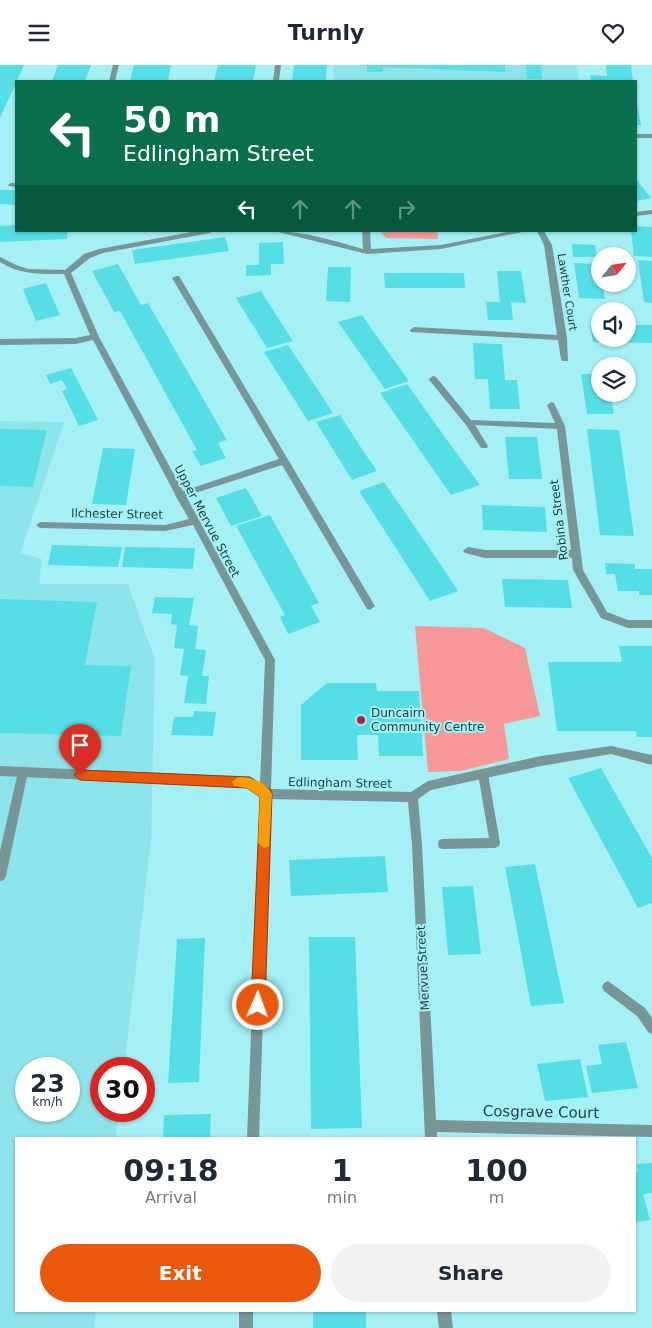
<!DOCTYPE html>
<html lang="en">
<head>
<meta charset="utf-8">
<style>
	body { margin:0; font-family:"DejaVu Sans",sans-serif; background:#f2f2f3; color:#1f2937; height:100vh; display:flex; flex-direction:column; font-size:19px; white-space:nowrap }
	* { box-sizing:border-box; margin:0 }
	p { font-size:16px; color:#747a83 }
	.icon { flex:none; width:28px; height:28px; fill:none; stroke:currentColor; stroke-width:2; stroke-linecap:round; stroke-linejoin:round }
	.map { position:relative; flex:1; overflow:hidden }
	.drawer { position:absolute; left:15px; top:1072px; width:621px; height:175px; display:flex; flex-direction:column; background:#fff; border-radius:0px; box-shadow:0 1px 4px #0004 }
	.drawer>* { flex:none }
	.hud { position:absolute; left:15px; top:15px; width:622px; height:152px; border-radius:0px; box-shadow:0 1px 4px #0004; background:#0b6e4f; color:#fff; overflow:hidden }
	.needle { width:32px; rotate:60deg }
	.controls { position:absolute; left:591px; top:182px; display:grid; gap:10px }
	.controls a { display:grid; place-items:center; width:45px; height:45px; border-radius:50%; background:#fff; box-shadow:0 1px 4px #0004; font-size:25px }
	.speed { position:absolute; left:15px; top:992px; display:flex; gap:10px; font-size:25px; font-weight:700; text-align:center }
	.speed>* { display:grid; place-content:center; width:65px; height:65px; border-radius:50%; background:#fff; box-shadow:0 1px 4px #0004; line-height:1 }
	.speed small { font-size:12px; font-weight:400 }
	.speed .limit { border:8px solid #d22; background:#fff; color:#111 }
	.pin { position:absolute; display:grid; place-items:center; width:42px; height:42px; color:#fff; margin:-51px -21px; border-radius:50% 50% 50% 0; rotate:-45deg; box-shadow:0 0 5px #0007 }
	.pin .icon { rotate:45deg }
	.me { position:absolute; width:55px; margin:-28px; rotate:2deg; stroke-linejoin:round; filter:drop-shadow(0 0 4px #0008) }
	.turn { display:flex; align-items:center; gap:18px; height:105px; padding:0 25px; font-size:22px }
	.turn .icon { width:65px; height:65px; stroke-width:2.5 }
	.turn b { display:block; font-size:35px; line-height:42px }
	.lanes { display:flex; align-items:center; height:48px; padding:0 25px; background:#0003; justify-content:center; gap:25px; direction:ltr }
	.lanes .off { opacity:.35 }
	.eta { display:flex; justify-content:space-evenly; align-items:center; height:85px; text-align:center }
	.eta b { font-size:30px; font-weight:600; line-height:35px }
	.action { display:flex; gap:10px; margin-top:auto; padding:10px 25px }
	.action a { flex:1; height:58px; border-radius:30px; background:#ea580c; color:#fff; font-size:20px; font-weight:600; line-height:58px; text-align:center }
	.action a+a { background:#f2f2f3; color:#1f2937 }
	header { display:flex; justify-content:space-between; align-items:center; height:65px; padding:0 25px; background:#fff; font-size:22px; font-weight:600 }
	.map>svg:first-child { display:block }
</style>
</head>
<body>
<header><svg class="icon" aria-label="menu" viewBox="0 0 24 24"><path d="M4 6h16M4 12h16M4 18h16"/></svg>Turnly<svg class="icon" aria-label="heart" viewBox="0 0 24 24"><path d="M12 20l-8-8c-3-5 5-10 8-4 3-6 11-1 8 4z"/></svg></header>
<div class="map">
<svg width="652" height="1263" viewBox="0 0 652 1263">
	<rect width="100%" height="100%" fill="#a4f0f5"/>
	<path fill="#8de5eb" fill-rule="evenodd" d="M334,0H576L579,16H333Z
		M0,356L64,357L20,488L42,494L39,519H128L155,595L151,776L124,1004H101V1046H119L116,1074H16V1246H96L94,1263H0ZM26,1004H69V1046H26Z"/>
	<path fill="#f79998" d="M380,166H437L438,174L386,173Z
		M415,561L484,563L525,583L540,651L504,659L509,694L461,706L428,707Z"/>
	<path fill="#56dee6" d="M0,0H24L0,53Z
		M58,0H91L85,16H52Z
		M134,0H171L168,16H130Z
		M218,0H256L253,16H214Z
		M294,0H327L326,16H292Z
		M367,0H505V7L383,2V7H367Z
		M526,0H541L542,14H527Z
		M606,0H631L633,16H591L590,10L607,11Z
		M636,38H637L641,60H636Z
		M636,114L644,124L651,133L636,136Z
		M0,125H16V140L0,139Z
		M16,160V166H68L67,174L0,177V161Z
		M636,161L652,162V192L634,191L631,166H636Z
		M225,172L229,186L135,199L132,185Z
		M283,177L284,199H271V210L246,211V200H259V178Z
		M572,179L595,180L597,192H573Z
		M638,195L652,196V238L644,237Z
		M574,198L599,199L600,219H603L605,234L579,233Z
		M118,199L141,240L148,238L227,375L218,378L226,393L201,401L192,386L197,385L120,246L114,247L92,206Z
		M328,202H351L350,237L326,236Z
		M497,206H521L526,238L511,237L513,255H488L486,237H500Z
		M384,208H464L465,223H385Z
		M46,218L60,250L36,256L23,224Z
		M261,226L271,242L293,276L267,283L236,233Z
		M362,250L373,266L409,316L385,324L338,257Z
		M590,260H600V274H628V260H652V278L593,277Z
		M473,278L502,279L505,315H517L520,344H490L488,314H475Z
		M288,280L310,313L333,348L308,356L264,287Z
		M71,303L89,337L98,355L79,361L62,326L67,324L62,315L50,319L46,310Z
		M581,309H600V329H610L614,349H587Z
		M407,319L442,368L480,420L451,430L380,328Z
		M340,350L364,387L377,406L352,415L316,357Z
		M0,364L47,365L33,422L0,421Z
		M587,364L619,365L634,471L600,470Z
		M505,372H537L542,414H509Z
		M103,383L135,384L126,440L92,439Z
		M384,417L441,500L458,526L430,536L359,426Z
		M246,423L262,451L231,461L216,433Z
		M482,440L545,442L547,467L483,465Z
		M270,450L319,538L311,541L320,557L288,569L280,552L285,550L236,461Z
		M52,480L122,482L118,502L48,500Z
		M125,482L195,483L193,504L122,502Z
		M605,498L635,499V504H652V530H639V526H618L615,509H606Z
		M502,514L568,515L572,543L505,542Z
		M155,532L194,533L189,560L198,561L195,584L206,585L202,611H209L206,639L184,638L188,611L180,610L184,584L174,583L177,560L171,559L172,549L152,548Z
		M0,534L97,537L85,600L131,601L121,671L0,668Z
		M619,581H652V672H637L636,666H557L548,597H622Z
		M327,618H376L377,626H419L423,691H379L378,670H357L358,695H301V640Z
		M194,646L216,647L213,671L171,670L174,652H193Z
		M601,703L652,793V838L638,843L568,713Z
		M385,791L388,827L291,831L289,795Z
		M535,799L564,938L531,941L505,802Z
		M473,821L481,889L448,890L442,822Z
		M309,872H355L362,1063L311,1064Z
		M205,873L199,1017L168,1018L177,874Z
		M626,977L638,1023L592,1028L586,1001L602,999L598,980Z
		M580,994L588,1032L545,1036L537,999Z
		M211,1049L210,1074H163L164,1050Z
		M652,1098V1128L643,1129L650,1155L635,1157V1107H638L636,1099Z
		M313,1246H366V1263H313Z"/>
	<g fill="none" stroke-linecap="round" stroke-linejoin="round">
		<path fill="#789698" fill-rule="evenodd" d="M23,702L27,704L28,707L6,811L4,815L0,816V786L18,707L19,704Z
			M483,704L487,706L488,709L500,778L499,781L495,783L443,784L439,783L438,779L439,775L443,774L489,773L478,709L479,706Z"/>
		<path fill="#789698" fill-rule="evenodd" d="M113,0H119L115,16H109Z
			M275,0H281L279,16H273Z
			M636,69H652V73H636Z
			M11,118H16V122L9,121L8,120Z
			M652,145V149L636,151V147Z
			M197,166H213L210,168L103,188L90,193L71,208L99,272L183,426L279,394L172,213L176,211H179L375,541L370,545L367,544L282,400L186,431L275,595L271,724L411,727L428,716L541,691L611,681L652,690V700L611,689L541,701L431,725L418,734L422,780L436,1055L652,1060V1072L437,1067V1074H425L412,780L408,737L270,734L259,1074H247L260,731L248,722L0,711V701L250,712L260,719L265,595L193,460L165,466L40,463L36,460L40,457L165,460L189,454L175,430V429L93,275L76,279L0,280V274L76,273L90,270L64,209C41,209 20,210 0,197V192L16,200L28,204L65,205L84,189L99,184Z
			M274,166C304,166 334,176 363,184L362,166H370L371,184L441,180L511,166H527L441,184L367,189Z
			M537,166H544L552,180L567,273L568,296H562L561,294L558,275L411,267L410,265L414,262L557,270L544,180Z
			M433,311L436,312L471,355L555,358L547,340L551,337L554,338L565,361L583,505L607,547L628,555H652V563H628L601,553L573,505L572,493H485L465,488L463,486L465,484L468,482L485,485H571L557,364L475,360L488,381L487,383H481L466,360L430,316L429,314Z
			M608,916L645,943L652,953V969L648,967L637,951L604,926L602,922L604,918Z
			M239,1246H253V1263H239Z
			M437,1246H451L453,1263H439Z"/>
	</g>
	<path fill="#ea580c" stroke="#983908" d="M80,705L250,712L271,725L272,729L265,940L263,944L258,946L253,944L251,940L260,732L247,723L80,715L74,710Z"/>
	<path fill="#f59e0b" d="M238,712C251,712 266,717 272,729L269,781L264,783L258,778L260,732L247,723L234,721L232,717Z"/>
	<circle fill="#b52435" stroke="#a4f0f5" stroke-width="2" cx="361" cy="655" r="5"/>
	<g text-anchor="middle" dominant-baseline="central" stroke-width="4" stroke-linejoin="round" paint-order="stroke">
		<g font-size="11" fill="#1f3f41" stroke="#a4f0f5">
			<text transform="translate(567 227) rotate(81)">Lawther Court</text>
		</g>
		<g font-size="12" fill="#1f3f41" stroke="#a4f0f5">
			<text transform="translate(117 449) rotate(1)">Ilchester Street</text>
			<text transform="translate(559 455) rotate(-97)">Robina Street</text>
			<text transform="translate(207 456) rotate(62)">Upper Mervue Street</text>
			<text transform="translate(340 718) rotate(1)">Edlingham Street</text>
			<text transform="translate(423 903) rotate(-93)">Mervue Street</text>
		</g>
		<g font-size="12" fill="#1f3f41" stroke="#a4f0f5" text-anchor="start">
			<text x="371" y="648">Duncairn<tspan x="371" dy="14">Community Centre</tspan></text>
		</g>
		<g font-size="15" fill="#1f3f41" stroke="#a4f0f5">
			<text transform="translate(541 1047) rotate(1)">Cosgrave Court</text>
		</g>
	</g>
</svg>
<div class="controls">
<a><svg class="needle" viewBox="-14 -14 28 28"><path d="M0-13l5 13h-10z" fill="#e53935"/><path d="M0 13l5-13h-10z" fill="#747a83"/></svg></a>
<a><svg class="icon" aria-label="sound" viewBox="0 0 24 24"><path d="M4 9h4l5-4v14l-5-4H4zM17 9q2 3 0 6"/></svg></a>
<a><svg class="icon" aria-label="layers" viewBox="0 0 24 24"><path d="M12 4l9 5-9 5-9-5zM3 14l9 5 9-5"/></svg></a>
</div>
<div class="speed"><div>23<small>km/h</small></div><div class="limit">30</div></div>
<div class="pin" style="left:80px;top:710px;background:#d93025"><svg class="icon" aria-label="arrive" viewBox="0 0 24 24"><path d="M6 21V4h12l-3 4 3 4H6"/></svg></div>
<svg class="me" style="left:258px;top:940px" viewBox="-20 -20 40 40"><circle r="17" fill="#ea580c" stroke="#fff" stroke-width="3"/><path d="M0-11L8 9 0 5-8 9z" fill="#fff"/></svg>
<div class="hud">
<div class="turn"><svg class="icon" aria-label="left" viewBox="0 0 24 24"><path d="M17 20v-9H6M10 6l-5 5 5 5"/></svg><div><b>50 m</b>Edlingham Street</div></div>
<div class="lanes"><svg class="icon" aria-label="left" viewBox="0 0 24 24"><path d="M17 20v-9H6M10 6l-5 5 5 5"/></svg><svg class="icon off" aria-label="ahead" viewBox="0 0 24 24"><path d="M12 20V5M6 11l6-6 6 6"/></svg><svg class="icon off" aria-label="ahead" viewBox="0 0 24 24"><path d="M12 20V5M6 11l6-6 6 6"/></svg><svg class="icon off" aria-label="right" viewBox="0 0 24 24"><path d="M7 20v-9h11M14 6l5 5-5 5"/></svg></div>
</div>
<section class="drawer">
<div class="eta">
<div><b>09:18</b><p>Arrival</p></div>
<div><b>1</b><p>min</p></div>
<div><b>100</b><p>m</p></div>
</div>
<div class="action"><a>Exit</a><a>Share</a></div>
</section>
</div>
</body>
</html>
